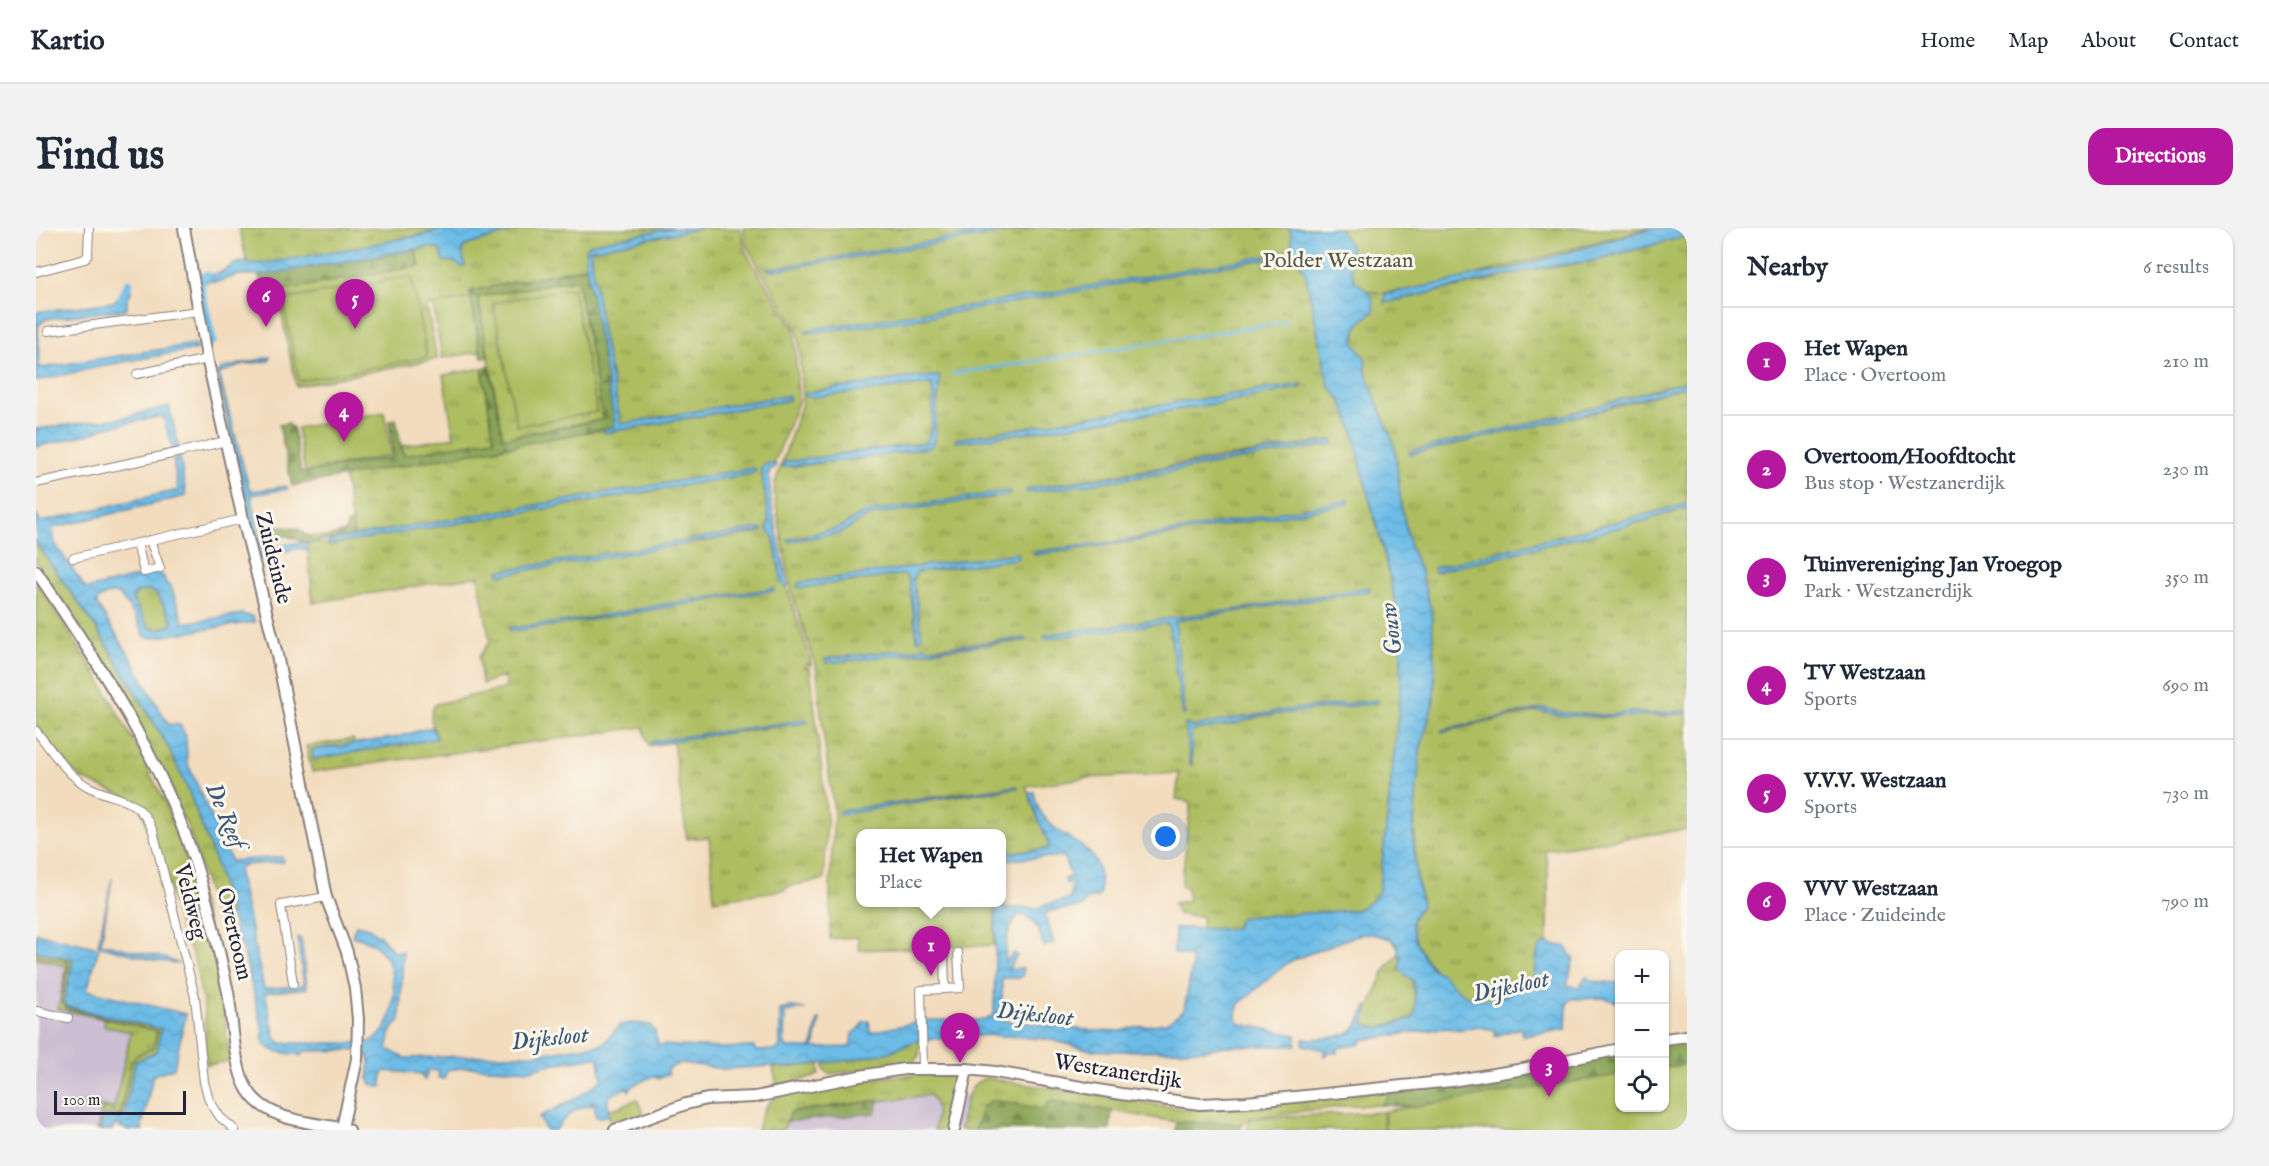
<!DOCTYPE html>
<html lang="en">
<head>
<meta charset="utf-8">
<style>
  :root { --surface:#fff; --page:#f2f2f3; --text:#1f2937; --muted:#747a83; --line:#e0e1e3; --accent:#b5179e }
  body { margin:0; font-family:"IM FELL English",serif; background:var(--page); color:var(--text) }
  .controls { position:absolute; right:18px; bottom:18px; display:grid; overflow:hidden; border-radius:12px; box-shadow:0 2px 4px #0004 }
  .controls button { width:54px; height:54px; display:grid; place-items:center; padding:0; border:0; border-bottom:2px solid var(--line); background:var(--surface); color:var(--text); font:30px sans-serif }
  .scale { position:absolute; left:18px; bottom:15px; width:132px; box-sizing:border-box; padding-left:6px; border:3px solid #22223b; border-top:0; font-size:16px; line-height:21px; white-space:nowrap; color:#22223b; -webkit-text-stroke:4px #fbf7ec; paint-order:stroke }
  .you { position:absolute; left:1130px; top:609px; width:21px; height:21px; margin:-15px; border:4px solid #fff; border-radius:50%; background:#1a73e8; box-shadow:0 0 0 9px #1a73e833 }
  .badge { display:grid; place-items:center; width:39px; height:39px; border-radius:50%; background:var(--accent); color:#fff; font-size:20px; font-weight:700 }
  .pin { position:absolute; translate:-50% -50px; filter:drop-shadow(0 2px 3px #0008) }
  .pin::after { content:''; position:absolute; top:32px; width:21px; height:18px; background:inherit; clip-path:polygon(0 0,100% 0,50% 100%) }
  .popup { position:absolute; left:820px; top:601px; width:150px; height:78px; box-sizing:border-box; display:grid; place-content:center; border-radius:12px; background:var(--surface); filter:drop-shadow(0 2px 4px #0005); font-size:20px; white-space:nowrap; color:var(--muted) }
  .popup b { font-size:22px; color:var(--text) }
  .popup::after { content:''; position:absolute; left:50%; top:100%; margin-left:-12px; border:12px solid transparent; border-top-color:var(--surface) }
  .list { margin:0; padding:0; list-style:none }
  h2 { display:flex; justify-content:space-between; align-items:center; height:78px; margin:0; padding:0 24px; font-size:26px }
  h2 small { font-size:20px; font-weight:400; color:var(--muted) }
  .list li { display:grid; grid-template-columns:39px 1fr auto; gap:18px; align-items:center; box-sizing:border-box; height:108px; padding:0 24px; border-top:2px solid var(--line) }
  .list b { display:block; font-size:22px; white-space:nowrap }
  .list p { margin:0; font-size:20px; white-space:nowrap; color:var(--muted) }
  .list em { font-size:20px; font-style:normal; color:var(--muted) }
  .icon { flex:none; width:33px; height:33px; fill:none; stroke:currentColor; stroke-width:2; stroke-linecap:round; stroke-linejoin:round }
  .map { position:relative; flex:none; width:1651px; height:902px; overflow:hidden; border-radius:18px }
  header { display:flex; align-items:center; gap:36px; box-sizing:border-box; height:84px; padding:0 30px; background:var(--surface); border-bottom:2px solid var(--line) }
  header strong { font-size:28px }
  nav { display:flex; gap:33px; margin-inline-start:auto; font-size:21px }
  .intro { display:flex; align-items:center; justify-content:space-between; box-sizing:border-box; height:144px; padding:0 36px }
  h1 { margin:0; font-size:42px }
  .button { padding:15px 27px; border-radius:18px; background:var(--accent); color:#fff; font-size:21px; font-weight:700 }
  main { display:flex; gap:36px; padding:0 36px }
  aside { flex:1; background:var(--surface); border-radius:18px; box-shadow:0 2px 4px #0004 }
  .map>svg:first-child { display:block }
  .industrial { fill:#ccbed3 }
  .grass { fill:url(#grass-tufts); stroke:#68704e; stroke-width:1.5; fill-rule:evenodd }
  .forest { fill:url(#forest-firs); stroke:#566348; stroke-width:1.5 }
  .wetland { fill:url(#wetland-marsh); stroke:#68704e; stroke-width:1.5 }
  .green { fill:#adbd60; stroke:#68704e; stroke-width:1.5 }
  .water { fill:url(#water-waves); stroke:#476f91; stroke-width:1.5; fill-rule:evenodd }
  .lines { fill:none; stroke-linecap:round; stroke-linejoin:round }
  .stream { stroke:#6cbce7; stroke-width:3 }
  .canal { stroke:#6cbce7; stroke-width:9 }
  .street-casing { stroke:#8a7f7c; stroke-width:10 }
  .secondary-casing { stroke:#8a7f7c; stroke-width:14 }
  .street { stroke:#fff; stroke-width:8 }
  .secondary { stroke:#fff; stroke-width:10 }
  .labels { text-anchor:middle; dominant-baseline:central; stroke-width:6; stroke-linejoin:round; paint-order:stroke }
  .park-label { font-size:22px; fill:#535848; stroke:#fbf7ec }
  .street-label { font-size:22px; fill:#22223b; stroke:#fbf7ec }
  .water-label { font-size:24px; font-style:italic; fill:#3c5877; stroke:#fbf7ec }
</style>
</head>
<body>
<header>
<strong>Kartio</strong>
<nav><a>Home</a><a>Map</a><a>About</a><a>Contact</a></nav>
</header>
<div class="intro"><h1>Find us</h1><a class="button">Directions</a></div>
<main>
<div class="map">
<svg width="1651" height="902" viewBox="0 0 1651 902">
  <defs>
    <pattern id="grass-tufts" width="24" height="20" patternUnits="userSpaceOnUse" patternTransform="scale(1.5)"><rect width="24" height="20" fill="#adbd60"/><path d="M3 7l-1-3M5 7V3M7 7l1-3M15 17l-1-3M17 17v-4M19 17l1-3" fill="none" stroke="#8c9950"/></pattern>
    <pattern id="forest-firs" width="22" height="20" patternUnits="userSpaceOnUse" patternTransform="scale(1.5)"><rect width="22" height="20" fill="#8aa456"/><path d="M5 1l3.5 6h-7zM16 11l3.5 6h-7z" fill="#708548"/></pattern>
    <pattern id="wetland-marsh" width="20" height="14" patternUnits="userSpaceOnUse" patternTransform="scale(1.5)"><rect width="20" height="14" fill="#adbd60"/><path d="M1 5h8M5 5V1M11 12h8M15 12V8" fill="none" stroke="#8c9950"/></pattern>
    <pattern id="water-waves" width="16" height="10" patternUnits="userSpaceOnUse" patternTransform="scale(1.5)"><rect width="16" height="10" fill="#6cbce7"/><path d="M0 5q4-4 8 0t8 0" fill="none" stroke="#5da1c7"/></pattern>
  </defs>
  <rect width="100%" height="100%" fill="#fbf7ec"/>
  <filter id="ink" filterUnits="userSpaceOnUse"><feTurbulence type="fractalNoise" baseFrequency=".0167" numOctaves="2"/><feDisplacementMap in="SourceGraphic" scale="12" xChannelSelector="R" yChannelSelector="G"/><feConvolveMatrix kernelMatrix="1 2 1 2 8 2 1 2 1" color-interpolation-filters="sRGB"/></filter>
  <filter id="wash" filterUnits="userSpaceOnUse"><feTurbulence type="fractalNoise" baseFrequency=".008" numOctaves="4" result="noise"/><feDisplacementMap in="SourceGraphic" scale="24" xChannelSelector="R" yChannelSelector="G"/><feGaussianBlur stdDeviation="1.35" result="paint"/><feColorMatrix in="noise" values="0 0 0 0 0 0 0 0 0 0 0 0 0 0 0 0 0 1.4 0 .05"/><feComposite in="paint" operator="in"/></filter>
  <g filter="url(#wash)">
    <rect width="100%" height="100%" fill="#f2dcbd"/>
    <!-- industrial -->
    <path class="industrial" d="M0 723 36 731 28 773 123 799 89 883 66 891 64 902H0Z
      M734 867H940L932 902H724Z"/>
    <!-- grass -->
    <path class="grass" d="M203 0H410C370 11 329 18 288 26 266 30 232 40 211 34Z
      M489 0H636L551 18 549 22 551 39 435 63V70L391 78 401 131 260 158 241 63 383 38 379 22C385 21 394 17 400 19 407 21 416 35 428 38L426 22 429 18Z
      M666 0H705L708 19 712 28 758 101 759 108 762 174 738 236 727 237 725 241 733 294 731 301 736 306 738 312 746 356 751 361 774 430 775 437 771 436 768 439 774 440 791 591 788 652 753 658 748 662 678 672 673 609 651 611 637 514 613 518 607 499 276 544 270 518 317 511 318 516 276 522 277 531 401 510C397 500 391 485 400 476L470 460 468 448 446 456 443 429 454 413 442 348 277 375 271 315 264 314 292 316 619 263 718 240 318 308 308 248 569 201V205L753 172 741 169 585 196 567 109 554 22ZM720 301 726 303 721 305 552 331 465 347 463 343ZM766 492 772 493 771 495 615 515Z
      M708 0H1254L1257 21 1269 44 1293 158C1317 181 1320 219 1328 250 1340 297 1355 344 1362 391 1369 436 1363 482 1358 527 1353 572 1348 618 1343 663L1335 674 1320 682 1207 689 1202 692 1200 701 1166 702V688L1143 687 1137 675 1152 673 1151 660 1145 658 1155 574 1140 571 1143 545 1051 550 990 558 1013 616 1012 621H1009L966 625V606H824V674L960 675 958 717 823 722 822 709 794 711V660L798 584 786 495 781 442 756 366 738 266 739 255 766 175 763 110 760 100 710 17ZM904 148 897 216 869 224 755 239 802 226 889 215C897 207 899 166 895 156L804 165 778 169 769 165 871 150ZM1265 156 1266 159 1185 175 933 213 920 212V211L1098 181ZM1297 212V216L1109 248 991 264V261ZM972 264 973 267 835 287 804 305 752 311 803 300 837 283ZM1313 273 1312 276 1095 314 998 327V324L1090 312ZM981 325 983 329 978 331 881 344 877 351 886 409 881 412 873 353 869 346 764 360 761 358 763 355 776 353ZM1333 359 1334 363 1138 393 1149 486 1147 487 1133 399 1130 395 1009 410V407L1211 380ZM988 410 990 413 790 435 789 431ZM1342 472V475L1224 488 1202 495 1160 502 1155 504 1156 537 1154 536 1150 496 1156 499 1242 483ZM981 558V560L925 567 803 586V583L914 566Z
      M1303 0H1617L1477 41C1531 44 1598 21 1651 8V153L1529 187 1374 223 1375 226 1560 184 1651 158V276L1398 340 1400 344 1585 299 1651 280V482L1614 486 1595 484 1574 487 1528 485 1507 480 1406 502 1407 504 1503 483 1565 490 1593 487 1623 488 1651 485V601L1509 622 1512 643V714C1497 721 1503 733 1498 746 1495 756 1479 764 1469 767 1458 771 1443 773 1432 769 1411 761 1372 717 1376 693 1377 687 1382 682 1386 677L1379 636 1378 583 1384 522 1398 472 1399 441 1385 345 1374 318 1365 277 1358 219 1330 145 1329 130 1318 116 1321 100 1328 89 1332 63ZM1464 44 1462 51 1349 74V66Z
      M541 51 567 191 467 210 442 69Z
      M446 140 458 211 368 227 365 218 418 209 407 147Z
      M0 315 63 404 130 515 151 559 178 630 195 687 180 691 153 602 133 560 62 427 0 335Z
      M0 354 61 447 104 525 130 577 166 675 188 783 194 833 170 837 169 784 157 726 146 709 128 640 103 577 95 571 46 551 35 541 0 497Z
      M113 362 121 366 138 396 121 402 113 399 96 371 101 364Z
      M0 727 33 734 25 774 54 787 121 803 118 820 101 827 95 834 84 887 77 885V883L48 876V874L78 880 95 804 68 798 69 791 22 781 31 738 0 731Z
      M1362 727H1365C1375 746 1386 768 1377 790L1344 799 1329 798 1328 792 1350 740Z
      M883 812C885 824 884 832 872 836L793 846 788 841V835L834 826Z
      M783 835V846L778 849 741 858 737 839Z
      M909 844 917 850 920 857 911 902H898C900 889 904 877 893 867L755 884 747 902H721C725 887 728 877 741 868L827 851Z
      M950 850 1155 882 1211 880 1359 861 1346 877H1321L1227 888 1215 890 1206 896 1140 894 1017 873 1013 874 1008 882 961 873 947 879 939 902H924C928 884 929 855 950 850Z
      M601 871 608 886 574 898 573 881 586 878Z"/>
    <!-- forest -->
    <path class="forest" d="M379 22 384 38 241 63 243 81 230 83 223 47Z
      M551 39 579 196 577 199 256 258 243 197 253 195 254 199H257L265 245 358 229 353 193 360 191 366 224 368 227 458 211 446 140 453 138 467 210 564 192 567 191 541 51 442 69 452 129 446 130 435 70 434 63Z
      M316 295 318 308 271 315 252 308H236L226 296 262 301 270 307 292 309 309 304 311 296Z
      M1651 814V836L1629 839V817Z
      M1583 826V847L1386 879 1346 877 1359 861 1424 858Z
      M843 872 839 885 751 894 755 884Z
      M955 873 972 874 1008 882 1013 874 1017 873 1076 883 1074 902H939L947 878Z
      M1140 894 1206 896 1205 902H1139Z"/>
    <!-- wetland -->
    <path class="wetland" d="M0 723 36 731 37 733 30 778 125 801 121 823 99 834 88 888 83 891 74 887 67 889 64 902H61L65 883C73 878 76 884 82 888L85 886 95 834 101 827 118 820 121 803 30 780 25 774 33 734 0 727Z"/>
    <!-- green -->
    <path class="green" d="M1254 0H1613L1413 54 1377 61 1345 65 1332 63 1269 44Z
      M375 48 391 129 263 153 247 72Z
      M537 60 561 184 481 198 457 75Z
      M435 70 444 124 406 130 397 77Z
      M348 184 356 227 269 244 261 200Z
      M1651 836V902H1349V883L1583 847 1584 880H1628L1629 840Z
      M1347 884V902H1211L1215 890Z"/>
    <!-- water -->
    <path class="water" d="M410 0H489L429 18 426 22 429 38 426 39 418 34 408 33 403 21 393 19 227 47H202L181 54 174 53 158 58 160 48 182 46 200 35 211 34 219 36 262 30 386 7Z
      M636 0H666L554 22 567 109 585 196 741 169 753 168 754 172 568 205 569 201 577 199 579 196 549 32 551 18 558 15Z
      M973 0H998L734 43 731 41Z
      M1254 0H1303L1306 7 1314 17 1315 39 1318 52 1336 67 1338 84C1325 91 1318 100 1318 115L1329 130 1330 145 1359 219 1365 277 1374 318 1385 345 1395 381 1399 441 1398 472 1384 522 1377 608 1380 647 1386 678C1382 682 1377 687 1376 693 1374 706 1388 733 1398 742 1400 744 1404 744 1406 746 1416 754 1421 765 1434 769 1445 772 1460 771 1470 767 1479 763 1492 757 1497 749 1505 735 1493 723 1512 714L1517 717 1529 718 1535 728 1538 729 1531 757 1545 760V755L1552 748 1554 753 1583 755V775L1569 770 1535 771 1531 776 1530 801 1487 808 1484 800 1459 808V802L1438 798 1427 802 1409 800 1325 812V816L1301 820 1302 825 1291 824V827L1288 828V822L1267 817V811C1281 810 1310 812 1320 799 1324 793 1328 785 1331 778L1333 779 1328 795C1339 805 1363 794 1377 790L1380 782 1377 753 1363 742 1365 728 1362 727V719L1355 711 1333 705 1322 707 1257 732 1250 736 1202 777 1200 788 1204 796 1260 807V818H1190L1168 822 1072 823 1055 822 1011 811 956 807 883 812 850 825 807 833 748 840 736 838 688 841 645 835 631 841 633 846 622 851 620 847 599 856 593 863 591 859 572 869 573 888 560 889 558 873H556V877C538 879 530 889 519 902H510L503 889 542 869 566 852 563 832 561 829 511 837 495 842 433 839 411 842 408 851 402 850 403 843 392 842 389 852 387 851 386 846 349 843 346 847V859L335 856 332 851 334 833 328 822 269 823 264 828 262 826C247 825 222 825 227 803L206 717 202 713 178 630 151 559 130 515 63 404 0 315V287L5 294 142 262 137 232 144 229 150 268 16 300 19 316 50 361 122 344 128 349 130 356H134L148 395 206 386 217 389 219 394 113 410 108 407 101 391 83 366C74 365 65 367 60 375L95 430 132 496 144 497 150 509 151 534 195 633 246 629 247 634 208 637 202 642 228 761 268 757 261 709 264 710 266 715 271 760 229 765 239 809 245 815H329C359 808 362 763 354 739 352 731 343 721 337 716 332 712 322 710 316 708L320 697 333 700 341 707 343 706 358 724H367L364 792 355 803 351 821 368 830 501 826 567 816 584 797 598 795 614 797 619 804 622 817 684 820 718 819 720 823 741 822 744 818V782L756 779 769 781 749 784 748 815 751 820H776L782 791H784L778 820 814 819 817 806 825 799 827 794 833 793 834 803 836 804 890 792H949L958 786 960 675 966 674V642L968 680H1005L1008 677 1034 671 1036 655H1030L1029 650 1035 649 1027 628 966 632V625L1012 621 1013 616 1001 589 993 566 995 564H998C999 570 1001 578 1004 583 1026 620 1069 609 1064 666L1062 669 1053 670 1045 679 1013 683 1009 688 1018 715 1008 718C1002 702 1001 690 983 686 970 700 970 716 969 734L978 725 981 727 972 741 987 740V746L984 750H966V792L1059 803H1087L1094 800 1130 795 1148 782 1156 739 1155 730 1138 725 1139 700 1200 701 1202 691 1207 689 1320 682 1335 674 1343 663C1348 617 1353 572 1358 527 1363 482 1369 436 1362 391 1355 344 1340 297 1328 250 1320 219 1317 181 1293 158L1269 44 1257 21ZM113 362 121 366 137 393V397L121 402 113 399 96 371 102 364Z
      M1617 0H1651V8L1552 34 1507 39 1349 75V66L1413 54 1439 47 1467 43Z
      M1229 28 1231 31C1077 55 925 88 770 105V102L927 79Z
      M95 53V65L91 69V81L10 91 2 98 3 140 159 116 161 121 71 137 0 153V84L77 74 90 63Z
      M234 129 233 133 209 136 183 146 213 260 218 263 250 258 252 261 215 267 227 321 257 315H271L272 322 262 320 223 331 181 146 187 140Z
      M904 148 899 197V214L895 219 835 229 746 239 748 234 889 215C897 207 899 165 895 156L778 169 768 168V165L871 150Z
      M1651 153V158L1533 190 1374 226V223L1529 187Z
      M1266 156V159L1185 175 933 213 920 214V211L1098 181Z
      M133 178 143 220 137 222 127 188 67 200 57 205 0 219V201L86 190Z
      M1297 212V216L1109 248 991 265V261L1179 233Z
      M736 235 740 237 739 240 733 242 735 275 752 357 751 361 746 356 738 312 736 306 731 302 733 294 725 240 727 237Z
      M718 240 720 243 715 246 292 317V313L318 308Z
      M973 263 974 267 835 287 804 305 753 314 752 312 803 300 828 285 837 283Z
      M1313 272 1312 276C1207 294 1103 314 998 327V324L1090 312Z
      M1651 276V280L1585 299 1399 344 1398 340Z
      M720 301H726V303L464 347 463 343Z
      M981 325 983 330 979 331 881 344 877 351 886 409 882 412 873 353 869 346 764 360 761 358 763 355 776 353Z
      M1333 359 1334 363 1139 393 1149 487H1147L1133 399 1130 395 1009 411V407L1211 380Z
      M738 360V363C649 374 563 393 474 403L473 400 548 391 630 376Z
      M989 410 991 412 790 435 789 431 863 422H882L887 418 891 420H904Z
      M1342 472V475L1224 488 1202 495 1160 502 1155 504 1156 537H1155L1149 496 1156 499 1242 483Z
      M1507 480 1528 485 1573 487 1595 484 1614 486 1651 482V485C1611 489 1572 489 1532 488 1521 488 1511 482 1500 483 1469 487 1437 497 1406 504V502Z
      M766 492 772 493V495L738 498 615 516 616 513Z
      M396 499 401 511 277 531 276 522 361 509Z
      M981 558 982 560 925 567 802 587 803 583Z
      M76 650 65 715 132 731 143 736 117 732 62 717Z
      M0 705 63 720 51 762 150 786 138 840 117 847 106 897 105 901 108 902H91L79 896 76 902H64L66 891 70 887 83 891 88 888 99 834 121 823 125 801 30 778 28 773 37 733 36 731 0 723Z"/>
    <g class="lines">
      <!-- stream -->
      <path class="stream" d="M916 146 1250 94"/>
      <!-- canal -->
      <path class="canal" d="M171 48 166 49 164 59 176 113 174 114
        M85 72 93 55"/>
    </g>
  </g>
  <g filter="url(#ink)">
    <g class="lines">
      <!-- street casing -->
      <g class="street-casing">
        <path id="street" d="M0 44 49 31 52 27 53 0
          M12 103 163 83
          M101 146 172 131
          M0 255 145 224 190 213
          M101 315 108 344 124 340 114 312
          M37 330 207 291
          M0 503C15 521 30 546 51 558 81 574 101 566 117 603L159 769 168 854 173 872 184 889 199 902
          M257 755 245 677 290 669
          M909 761 924 760 922 725
          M0 783 32 790
          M887 840 885 762 909 761 908 726"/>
      </g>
      <!-- secondary casing -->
      <g class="secondary-casing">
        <path id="secondary" d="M148 0 172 134 207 291 241 427 290 669 311 724 319 760 322 791 321 831 306 900
          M0 343C65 438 133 542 165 654 176 690 184 727 192 764 197 793 197 836 211 861 231 895 279 894 313 902
          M1628 811 1651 808
          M579 902 650 876 671 871 719 869 824 848 868 841H931L959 844 1085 866 1164 876 1210 874 1415 853 1482 842 1584 821
          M918 902 931 841"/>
      </g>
      <!-- street -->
      <use href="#street" class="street"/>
      <!-- secondary -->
      <use href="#secondary" class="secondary"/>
    </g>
  </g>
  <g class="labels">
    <!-- park labels -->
    <g class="park-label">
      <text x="1302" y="33">Polder Westzaan</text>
    </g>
    <!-- street labels -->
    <g class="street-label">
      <text transform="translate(237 330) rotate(76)">Zuideinde</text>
      <text transform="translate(154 674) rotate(76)">Veldweg</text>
      <text transform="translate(198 706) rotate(77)">Overtoom</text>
      <text transform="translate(1082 844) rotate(9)">Westzanerdijk</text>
    </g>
    <!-- water labels -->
    <g class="water-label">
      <text transform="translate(1356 401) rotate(-97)">Gouw</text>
      <text transform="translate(189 588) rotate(67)">De Reef</text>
      <text transform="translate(1475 759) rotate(-12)">Dijksloot</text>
      <text transform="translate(999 787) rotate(6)">Dijksloot</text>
      <text transform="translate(514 811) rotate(-6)">Dijksloot</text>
    </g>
  </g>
</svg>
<div class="controls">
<button>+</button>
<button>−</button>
<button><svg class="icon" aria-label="locate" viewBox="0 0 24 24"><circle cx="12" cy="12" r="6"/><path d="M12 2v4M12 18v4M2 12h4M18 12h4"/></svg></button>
</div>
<div class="scale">100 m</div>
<div class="you"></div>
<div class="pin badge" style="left:895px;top:748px">1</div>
<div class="popup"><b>Het Wapen</b>Place</div>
<div class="pin badge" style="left:924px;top:835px">2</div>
<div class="pin badge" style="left:1513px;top:869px">3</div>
<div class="pin badge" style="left:308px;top:214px">4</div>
<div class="pin badge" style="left:319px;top:101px">5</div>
<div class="pin badge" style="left:230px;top:99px">6</div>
</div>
<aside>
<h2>Nearby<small>6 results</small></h2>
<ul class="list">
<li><span class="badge">1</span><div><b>Het Wapen</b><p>Place · Overtoom</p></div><em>210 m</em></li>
<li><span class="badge">2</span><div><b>Overtoom/Hoofdtocht</b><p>Bus stop · Westzanerdijk</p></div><em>230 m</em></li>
<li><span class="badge">3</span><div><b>Tuinvereniging Jan Vroegop</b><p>Park · Westzanerdijk</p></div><em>350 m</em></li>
<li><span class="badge">4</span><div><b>TV Westzaan</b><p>Sports</p></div><em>690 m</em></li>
<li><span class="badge">5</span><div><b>V.V.V. Westzaan</b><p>Sports</p></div><em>730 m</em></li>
<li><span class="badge">6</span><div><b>VVV Westzaan</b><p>Place · Zuideinde</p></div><em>790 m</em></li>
</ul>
</aside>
</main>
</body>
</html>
